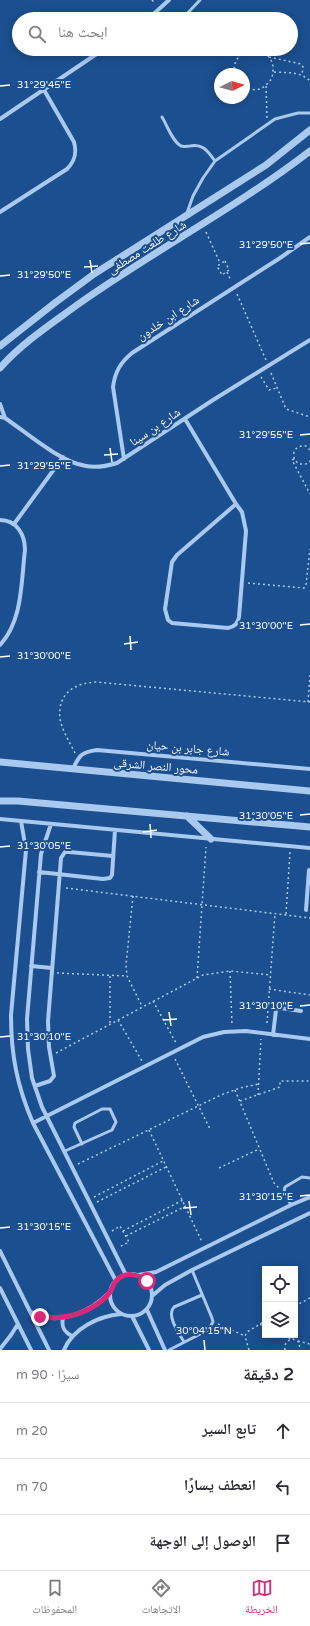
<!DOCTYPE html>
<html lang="ar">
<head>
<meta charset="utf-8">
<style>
  :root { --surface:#fff; --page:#f7f7f7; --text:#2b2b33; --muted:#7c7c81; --line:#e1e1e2; --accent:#db2777 }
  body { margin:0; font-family:"Varela Round","Noto Naskh Arabic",sans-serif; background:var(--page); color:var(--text); direction:rtl }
  .controls { position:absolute; right:12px; bottom:12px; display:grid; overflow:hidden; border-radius:0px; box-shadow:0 2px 10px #0003 }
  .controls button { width:36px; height:36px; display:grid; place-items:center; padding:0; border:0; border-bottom:1px solid var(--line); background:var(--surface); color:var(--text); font:20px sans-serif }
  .compass { position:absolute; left:214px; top:68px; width:36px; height:36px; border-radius:50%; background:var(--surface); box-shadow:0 2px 10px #0003; rotate:84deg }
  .stop { position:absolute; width:12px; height:12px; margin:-9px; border:3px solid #db2777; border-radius:50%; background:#fff }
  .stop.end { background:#db2777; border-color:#fff; box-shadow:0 1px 4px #0008 }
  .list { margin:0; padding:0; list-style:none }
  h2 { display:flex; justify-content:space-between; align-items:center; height:52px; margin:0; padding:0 16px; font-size:17px }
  h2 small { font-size:13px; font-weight:400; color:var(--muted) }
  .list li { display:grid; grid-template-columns:26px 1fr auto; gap:12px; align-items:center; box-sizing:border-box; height:56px; padding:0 16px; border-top:1px solid var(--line) }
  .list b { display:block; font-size:15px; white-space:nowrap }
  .list em { font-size:13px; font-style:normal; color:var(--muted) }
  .icon { flex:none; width:22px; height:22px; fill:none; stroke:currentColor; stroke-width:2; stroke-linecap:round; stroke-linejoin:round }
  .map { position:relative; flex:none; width:310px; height:1350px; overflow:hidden; direction:ltr }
  .search { position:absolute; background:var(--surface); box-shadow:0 2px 10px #0003; left:12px; right:12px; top:12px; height:44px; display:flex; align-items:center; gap:10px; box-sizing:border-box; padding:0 14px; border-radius:22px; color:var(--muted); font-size:15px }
  .sheet { height:220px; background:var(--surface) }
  nav { display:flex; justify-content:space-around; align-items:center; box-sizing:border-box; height:56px; border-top:1px solid var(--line); background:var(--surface); font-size:11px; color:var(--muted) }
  nav a { display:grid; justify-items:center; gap:2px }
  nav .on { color:var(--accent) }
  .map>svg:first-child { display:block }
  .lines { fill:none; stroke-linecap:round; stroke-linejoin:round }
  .path { stroke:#a9c9ee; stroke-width:1.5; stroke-dasharray:2 3; stroke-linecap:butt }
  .service { stroke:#a9c9ee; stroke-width:3 }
  .minor { stroke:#a9c9ee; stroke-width:4 }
  .tertiary { stroke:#a9c9ee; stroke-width:7 }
  .route { stroke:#db2777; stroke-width:5 }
  .ticks { fill:none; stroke:#fff; stroke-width:1.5 }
  .labels { text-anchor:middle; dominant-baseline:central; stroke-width:4; stroke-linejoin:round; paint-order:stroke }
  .street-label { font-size:12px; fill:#fff; stroke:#1b4f8f }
  .ticks-label { font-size:10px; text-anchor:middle; fill:#fff; stroke:#1b4f8f; stroke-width:4; stroke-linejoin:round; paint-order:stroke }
</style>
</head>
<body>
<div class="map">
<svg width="310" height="1350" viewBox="0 0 310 1350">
  <rect width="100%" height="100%" fill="#1b4f8f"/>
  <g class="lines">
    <!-- path -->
    <path class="path" d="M152 0 155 3
      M231 49 239 56
      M265 54 267 49
      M269 57 301 64 303 67 302 75
      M274 72C287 73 300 71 310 81
      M234 74C231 44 274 43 273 70 273 76 271 81 267 84 261 91 252 91 244 87
      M266 86 267 118
      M225 99 226 98
      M206 232 220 263
      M225 261 229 270 222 275 217 266Z
      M227 272 231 281
      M237 294 266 360
      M271 373 286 409 310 417
      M261 377 269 390 277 388
      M310 450 306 446C294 444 289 457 299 464H306L310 461
      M294 459 292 460 310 494
      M248 583 304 588 306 585 310 549
      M308 702 310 675
      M75 753C70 743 62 730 60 719 57 694 74 683 96 682L310 702
      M66 888 310 918
      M133 896 126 965 127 976 142 1006
      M286 914 290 852
      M230 971 232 1025
      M57 973 127 976
      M197 978 206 847
      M269 989 310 995
      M153 1001 176 1043
      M118 1020 142 1061
      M110 1023V975
      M267 1023 275 913
      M56 1053 203 975 230 971 270 975
      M175 1059 210 1129
      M235 1090 274 1183 279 1188
      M258 1095 261 1039
      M240 1101 280 1087V1081H310
      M149 1130 202 1242
      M78 1164 221 1095 240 1088 259 1084
      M219 1168 259 1149
      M94 1197 163 1161
      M97 1202 166 1167
      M112 1231 120 1226 129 1242 119 1247
      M123 1231 183 1200
      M126 1236 186 1206
      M295 1306 310 1298
      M218 1324 245 1336
      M260 1324 265 1327
      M279 1335 291 1339
      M298 1341 310 1344
      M249 1350 245 1336 247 1332 265 1321
      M285 1350C284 1344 287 1340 293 1339L299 1342 300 1350"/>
    <!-- service -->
    <path class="service" d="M182 19 200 0
      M162 117C167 125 172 141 181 146 184 147 187 146 190 146 203 143 208 152 215 161
      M187 213 193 196 203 178 215 161 275 119 298 113H310
      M65 1151 112 1130 116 1122 110 1109H102L75 1123 74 1127 82 1144
      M291 1205 284 1192 285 1187 302 1177 310 1178
      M184 1342C179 1333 166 1316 174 1307L202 1295
      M169 1350 208 1330 213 1322 212 1318 192 1270"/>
    <!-- minor -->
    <path class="minor" d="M148 19 169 0
      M0 119 104 49
      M0 212 67 169C75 161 77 153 74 142L44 90
      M0 404 5 418
      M0 417 5 418C27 433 60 462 86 466 96 468 107 466 117 463L213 400 310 340
      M185 419 236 504 177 555 172 562 165 609 168 620 172 623 228 628C234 627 238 624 239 617L246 531 242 512 236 504
      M124 459 113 387C115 372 120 363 132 353L280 258 310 237
      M0 520C17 520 25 535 25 550 21 582 23 620 0 645
      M14 524 63 457
      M73 769C79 755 82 752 97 750L310 769
      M0 819 310 848
      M21 821 26 850 11 1015C11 1055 17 1086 33 1123L116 1281
      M51 824 41 854 27 1019 28 1049 32 1078 42 1107 126 1275
      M39 872 103 879 110 878 112 875 115 830
      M306 910 309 870
      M31 966 52 968
      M273 1035 276 1010 281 1008 301 1011
      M35 1086 50 1081 54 1076 49 1047 48 1021 61 858 65 852H69L113 856
      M33 1123 203 1037 224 1032 246 1031 310 1039
      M0 1251 49 1350
      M110 1295a21 21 0 1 1 42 0a21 21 0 1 1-42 0Z
      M138 1275 156 1272 291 1205 310 1197
      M0 1288 31 1350
      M152 1296 165 1285 192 1270 310 1213
      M147 1310 165 1350
      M31 1312C59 1327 91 1312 111 1291
      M132 1316 149 1350
      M63 1318C61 1327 64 1332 72 1336
      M0 1349 11 1335 18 1324
      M64 1350C73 1328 99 1316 121 1314"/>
    <!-- tertiary -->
    <path class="tertiary" d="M0 346 56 302 94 274 266 165 310 130
      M0 368C22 343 51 324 77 305 153 251 236 208 310 151
      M0 762 310 791
      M0 801H18L310 827
      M187 816 211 839"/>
  </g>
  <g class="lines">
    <!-- route -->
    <path class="route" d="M40 1317C58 1319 75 1317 91 1308 98 1304 106 1298 110 1292 113 1288 113 1284 116 1281 125 1271 138 1274 147 1281"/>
  </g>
  <!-- ticks -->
  <path class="ticks" d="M0 86 10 85M300 244 310 243M90 260 92 273M84 267 98 266M0 276 10 275M300 435 310 434M110 448 112 462M104 455 118 454M0 466 10 465M300 625 310 624M130 636 131 650M124 644 138 642M0 657 10 656M300 815 310 814M150 824 151 838M143 832 157 830M0 847 10 846M300 1006 310 1005M169 1012 171 1026M163 1020 177 1019M0 1037 10 1036M300 1196 310 1195M189 1201 191 1215M183 1208 197 1207M0 1228 10 1227M204 1340 205 1350"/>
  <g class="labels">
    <!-- street labels -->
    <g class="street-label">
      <text transform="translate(147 247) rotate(-32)">شارع طلعت مصطفى</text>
      <text transform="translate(168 318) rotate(-33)">شارع ابن خلدون</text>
      <text transform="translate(155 427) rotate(-34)">شارع بن سينا</text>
      <text transform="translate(188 748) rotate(5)">شارع جابر بن حيان</text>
      <text transform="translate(156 766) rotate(5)">محور النصر الشرقى</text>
    </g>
  </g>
  <g class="ticks-label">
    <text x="44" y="88">31°29'45"E</text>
    <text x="266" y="248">31°29'50"E</text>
    <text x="44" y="278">31°29'50"E</text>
    <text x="266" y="438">31°29'55"E</text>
    <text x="44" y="469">31°29'55"E</text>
    <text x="266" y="629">31°30'00"E</text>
    <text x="44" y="659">31°30'00"E</text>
    <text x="266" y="819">31°30'05"E</text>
    <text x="44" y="849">31°30'05"E</text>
    <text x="266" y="1009">31°30'10"E</text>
    <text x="44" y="1040">31°30'10"E</text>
    <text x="266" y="1200">31°30'15"E</text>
    <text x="44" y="1230">31°30'15"E</text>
    <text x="204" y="1334">30°04'15"N</text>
  </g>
</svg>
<div class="controls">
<button><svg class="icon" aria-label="locate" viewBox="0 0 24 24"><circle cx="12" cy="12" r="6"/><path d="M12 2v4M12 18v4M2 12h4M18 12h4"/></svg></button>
<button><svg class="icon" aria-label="layers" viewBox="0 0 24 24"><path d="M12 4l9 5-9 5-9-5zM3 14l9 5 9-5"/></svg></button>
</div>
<svg class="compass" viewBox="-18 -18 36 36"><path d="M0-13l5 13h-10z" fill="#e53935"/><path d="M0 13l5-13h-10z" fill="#7c7c81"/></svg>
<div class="stop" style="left:147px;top:1281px"></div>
<div class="stop end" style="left:40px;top:1317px"></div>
<div class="search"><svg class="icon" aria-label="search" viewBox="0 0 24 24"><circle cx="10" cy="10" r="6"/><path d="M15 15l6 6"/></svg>ابحث هنا</div>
</div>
<section class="sheet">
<h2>2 دقيقة<small>سيرًا · 90 m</small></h2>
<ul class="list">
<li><svg class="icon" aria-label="ahead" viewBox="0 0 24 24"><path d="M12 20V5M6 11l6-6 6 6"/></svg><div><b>تابع السير</b></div><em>20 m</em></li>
<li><svg class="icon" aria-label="left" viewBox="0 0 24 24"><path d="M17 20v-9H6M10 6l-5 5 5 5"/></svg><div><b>انعطف يسارًا</b></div><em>70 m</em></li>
<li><svg class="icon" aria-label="arrive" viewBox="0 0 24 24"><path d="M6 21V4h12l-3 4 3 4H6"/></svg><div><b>الوصول إلى الوجهة</b></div></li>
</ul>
</section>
<nav>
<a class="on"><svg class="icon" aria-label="map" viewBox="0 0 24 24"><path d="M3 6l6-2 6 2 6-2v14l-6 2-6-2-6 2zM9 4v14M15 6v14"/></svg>الخريطة</a>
<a><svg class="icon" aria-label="directions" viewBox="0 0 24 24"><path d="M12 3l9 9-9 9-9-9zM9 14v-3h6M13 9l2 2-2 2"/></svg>الاتجاهات</a>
<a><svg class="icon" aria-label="saved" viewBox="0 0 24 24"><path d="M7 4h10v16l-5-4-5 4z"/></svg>المحفوظات</a>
</nav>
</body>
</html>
